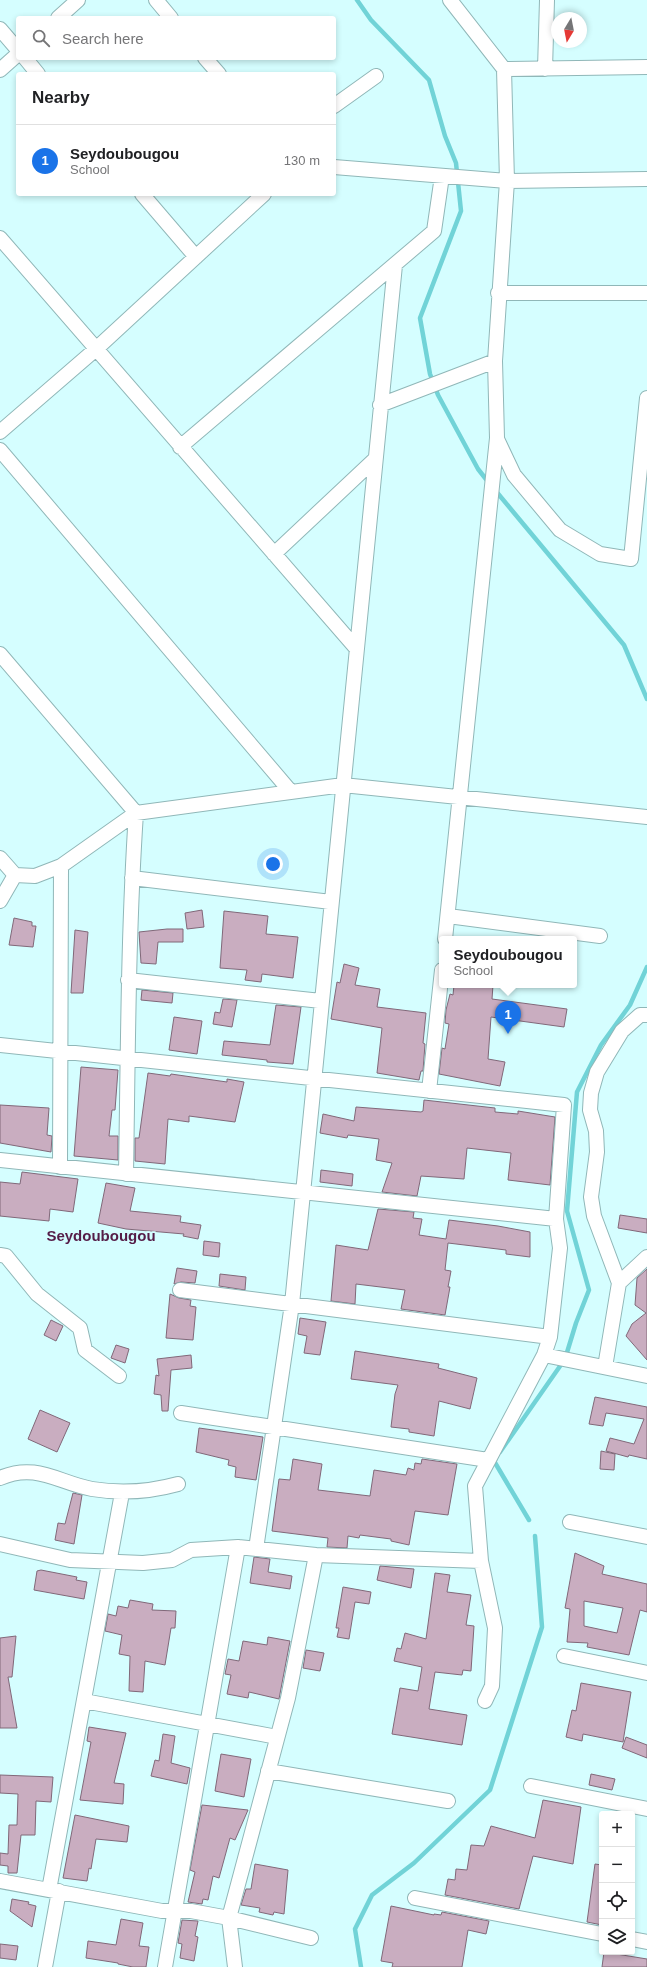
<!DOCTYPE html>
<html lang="en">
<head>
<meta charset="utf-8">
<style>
  :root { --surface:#fff; --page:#f2f2f2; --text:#202124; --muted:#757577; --line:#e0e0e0; --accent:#1a73e8 }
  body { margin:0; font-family:Helvetica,sans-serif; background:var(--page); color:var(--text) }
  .controls { position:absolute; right:12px; bottom:12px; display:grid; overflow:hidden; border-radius:4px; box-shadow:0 2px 6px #0003 }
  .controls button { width:36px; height:36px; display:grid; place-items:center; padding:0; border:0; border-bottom:1px solid var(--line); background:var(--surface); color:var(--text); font:20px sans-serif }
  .compass { position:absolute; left:551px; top:12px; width:36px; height:36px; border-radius:50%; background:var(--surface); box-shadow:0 2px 6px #0003; rotate:190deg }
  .you { position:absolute; left:273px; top:864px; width:14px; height:14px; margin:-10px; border:3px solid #fff; border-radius:50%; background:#1a73e8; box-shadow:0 0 0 6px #1a73e833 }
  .badge { display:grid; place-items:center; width:26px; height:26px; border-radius:50%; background:var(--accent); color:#fff; font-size:13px; font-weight:700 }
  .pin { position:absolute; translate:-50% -33px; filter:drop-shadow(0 1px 2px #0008) }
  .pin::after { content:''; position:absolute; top:21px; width:14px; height:12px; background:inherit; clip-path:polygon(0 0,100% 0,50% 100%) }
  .popup { position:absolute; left:439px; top:936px; width:138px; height:52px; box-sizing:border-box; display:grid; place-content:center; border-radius:4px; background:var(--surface); filter:drop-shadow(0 1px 3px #0005); font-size:13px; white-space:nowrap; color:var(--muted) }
  .popup b { font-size:15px; color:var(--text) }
  .popup::after { content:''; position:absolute; left:50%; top:100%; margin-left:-8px; border:8px solid transparent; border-top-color:var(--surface) }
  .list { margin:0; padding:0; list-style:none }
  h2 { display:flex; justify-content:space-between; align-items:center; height:52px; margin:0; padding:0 16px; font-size:17px }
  h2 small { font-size:13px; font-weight:400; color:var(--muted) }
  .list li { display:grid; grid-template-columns:26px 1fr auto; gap:12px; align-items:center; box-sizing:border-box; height:72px; padding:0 16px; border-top:1px solid var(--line) }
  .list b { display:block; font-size:15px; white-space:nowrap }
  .list p { margin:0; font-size:13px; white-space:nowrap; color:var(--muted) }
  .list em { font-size:13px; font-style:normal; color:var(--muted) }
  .icon { flex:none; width:22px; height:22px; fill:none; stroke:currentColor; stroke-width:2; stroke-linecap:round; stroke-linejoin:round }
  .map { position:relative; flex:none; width:647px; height:1967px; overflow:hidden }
  .search { position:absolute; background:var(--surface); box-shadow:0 2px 6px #0003; left:16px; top:16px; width:320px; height:44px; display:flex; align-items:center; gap:10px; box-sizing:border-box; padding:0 14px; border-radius:4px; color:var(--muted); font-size:15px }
  .panel { position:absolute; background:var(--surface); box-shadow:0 2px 6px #0003; left:16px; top:72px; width:320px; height:124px; border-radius:4px }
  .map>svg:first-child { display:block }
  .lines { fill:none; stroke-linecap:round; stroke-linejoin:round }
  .stream { stroke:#71d3d7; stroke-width:4.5 }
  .building { fill:#c9adc0; stroke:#816879; fill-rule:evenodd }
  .street-casing { stroke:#90b7b8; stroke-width:16 }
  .street { stroke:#fff; stroke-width:14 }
  .labels { text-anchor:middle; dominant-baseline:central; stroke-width:3.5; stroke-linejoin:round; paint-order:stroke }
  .district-label { font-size:15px; font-weight:bold; fill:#551d48; stroke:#d5feff }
</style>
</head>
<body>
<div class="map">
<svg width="647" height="1967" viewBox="0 0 647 1967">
  <rect width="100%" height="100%" fill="#d5feff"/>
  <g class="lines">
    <!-- stream -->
    <path class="stream" d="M357 0 371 20 429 80 445 136 456 163 461 211 420 318 430 374 438 395 478 469 489 483
      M495 490 624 645 647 699
      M500 1452 565 1359 576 1323 589 1290 567 1211 577 1092 601 1045 630 1005 647 967
      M495 1460 494 1461 529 1520
      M361 1967 355 1929 372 1895 414 1863 490 1790 542 1627 535 1536"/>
  </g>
  <!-- building -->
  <path class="building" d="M202 910 204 927 187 929 185 913Z
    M224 911 268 916 266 934 298 937 293 978 262 974 261 982 245 980 247 970 220 968Z
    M14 918 32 922V926H36L33 947 9 945Z
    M167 929H183V942H158L156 964 141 963 139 932Z
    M75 930 88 932 83 993H71Z
    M344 964 359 968 355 985 380 989 377 1007 426 1013 423 1043 425 1044 423 1071H421L419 1080 377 1073 382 1028 331 1019 337 982 340 983Z
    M454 985H493L492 999 567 1009 564 1027 491 1017 488 1059 505 1062 500 1086 439 1074 442 1048 445 1049 449 1024 445 1023 446 1010 450 994 453 995Z
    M142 990 173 993 172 1003 141 1000Z
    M223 999 237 1000 232 1027 213 1024 215 1012 220 1013Z
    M276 1005 301 1007 293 1064 267 1062V1060L222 1055 224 1041 270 1045Z
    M174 1017 202 1021 197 1054 169 1050Z
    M81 1067 118 1070 115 1110H112L109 1136H118V1160L74 1156Z
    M148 1073 170 1076 171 1074 227 1082V1079L244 1082 235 1122 189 1116V1122L168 1119 165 1164 135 1161V1138H139Z
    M424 1100 495 1108V1112L518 1114V1111L555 1117 550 1185 508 1180 511 1153 467 1148 464 1179 421 1176 417 1196 382 1192 392 1163 376 1160 379 1139 348 1135 347 1138 320 1133 323 1114 354 1121 356 1107 421 1112 423 1111Z
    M0 1105 49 1108 47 1135 52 1136 51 1152 0 1143Z
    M321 1170 353 1174 352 1186 320 1182Z
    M22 1172 78 1179 73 1212 50 1209 49 1221 0 1216V1182L20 1184Z
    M106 1183 135 1188 130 1211 181 1216 180 1222 201 1225 198 1239 183 1236 184 1234 126 1229 98 1223Z
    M378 1209 414 1212 413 1218 422 1219 419 1235 446 1239 449 1220 498 1226 530 1232V1257L506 1254V1250L448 1243 445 1270 451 1271 448 1287H450L445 1315 401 1309 405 1290 356 1284 355 1304 331 1301 336 1245 368 1250Z
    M620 1215 647 1219V1233L618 1228Z
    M204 1241 220 1243 219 1257 203 1255Z
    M177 1268 197 1271 195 1283 181 1282 174 1284Z
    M647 1269V1360L626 1336 632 1324 646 1313 635 1305 637 1278Z
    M220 1274 246 1277 245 1290 219 1286Z
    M170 1294 179 1298 191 1300 190 1306 196 1307 193 1340 166 1338Z
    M300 1318 326 1322 320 1355 304 1353 307 1336 298 1334Z
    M51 1320 63 1326 56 1341 44 1335Z
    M116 1345 129 1349 125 1363 111 1358Z
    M355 1351 439 1364 438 1368 477 1378 470 1409 439 1401 434 1436 409 1432V1429L391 1427 395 1394 398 1385 351 1379Z
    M191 1355 192 1368 171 1370 168 1411H162L161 1395 154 1394 156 1375 159 1376 157 1359Z
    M595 1397 647 1407V1459L629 1455 628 1457 606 1451 610 1438 634 1444 644 1419 606 1413 603 1426 589 1424Z
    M40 1410 70 1423 57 1452 28 1439Z
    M199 1428 263 1437 256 1480 235 1477 236 1467 228 1465 229 1460 196 1452Z
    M601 1451 615 1454 614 1470 600 1469Z
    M293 1459 322 1464 318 1490 370 1496 374 1470 406 1475 408 1468 414 1470 415 1463 421 1464 422 1459 457 1464 448 1515 415 1511 409 1545 391 1541V1539L360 1535 359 1538 348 1536 347 1548 327 1547 328 1538 272 1531 279 1479 290 1480Z
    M73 1493 82 1495 74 1544 55 1540 58 1523 65 1524Z
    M575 1553 604 1566 602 1574 647 1584V1612L640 1610 629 1655 587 1647 588 1643 567 1642 570 1609 565 1608ZM584 1601 623 1608 617 1633 584 1626Z
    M254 1557 270 1559 268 1572 292 1576 290 1589 250 1583Z
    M380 1566 414 1569 411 1588 377 1580Z
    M41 1570 77 1577 76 1580 87 1582 84 1599 34 1590 37 1571Z
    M435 1573 450 1575 447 1592 471 1595 466 1625 474 1626 471 1671 463 1670 462 1675 435 1672 429 1709 467 1715 462 1745 392 1734 400 1688 418 1691 422 1667 394 1661 397 1648 401 1649 405 1633 426 1639Z
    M343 1587 371 1592 369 1604 355 1602 349 1639 337 1637 339 1628H336Z
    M130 1600 153 1604 152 1610 176 1611 175 1628H171L165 1665 145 1661 143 1692 129 1691 130 1656 119 1654 122 1635 105 1631 108 1614 116 1616 118 1606 128 1608Z
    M16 1636 12 1677H8L17 1728H0V1638Z
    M268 1637 290 1641 279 1699 249 1692 248 1698 227 1694 231 1675 225 1674 228 1659 239 1661 243 1641 267 1645Z
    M306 1650 324 1653 320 1671 303 1668Z
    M581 1683 631 1692 623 1742 583 1734 582 1741 566 1737 572 1710 576 1711Z
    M89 1727 126 1733 114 1783 124 1784 123 1804 80 1800 91 1742 87 1741Z
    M163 1734 175 1736 171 1763 190 1768 187 1784 151 1776 155 1760 159 1761Z
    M626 1737 647 1745V1758L622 1748Z
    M221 1754 251 1759 244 1797 215 1791Z
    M591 1774 615 1779 612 1790 589 1785Z
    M0 1775 53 1777 51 1802 36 1801 35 1835H21L17 1873H8V1866L0 1865V1853L8 1854 9 1825H17L18 1794 0 1793Z
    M543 1800 581 1807 573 1864 533 1856 519 1909 445 1895 448 1879 455 1880 456 1869 467 1870 471 1845 484 1846 491 1826 535 1838Z
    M202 1805 248 1810 235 1840 230 1838 219 1878 213 1876 208 1900 203 1899 202 1904 188 1902 195 1872 190 1870Z
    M75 1815 129 1826 127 1842 96 1839 91 1869 89 1868 87 1881 63 1878Z
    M255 1864 288 1870 284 1914 274 1912 273 1915 259 1912 260 1908 241 1905 246 1889H251Z
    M595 1864 602 1865V1925L587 1922Z
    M12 1899 29 1902 28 1904 36 1906 32 1927 10 1911Z
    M391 1906 434 1915V1914L441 1915 442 1912 489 1921 486 1934 468 1930 462 1967H392L393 1963 381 1961Z
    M121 1919 143 1923 139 1946 149 1947 146 1967H133L118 1964V1963L86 1958 88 1941 116 1945Z
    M182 1920 198 1921 195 1936 198 1937 194 1961 180 1958 182 1944 178 1943Z
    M0 1944 18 1946 16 1960 0 1958Z
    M604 1952 647 1959V1967H602Z"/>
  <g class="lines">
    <!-- street casing -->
    <g class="street-casing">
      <path id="street" d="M156 0 171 18
        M58 18 78 0
        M0 29 18 50
        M25 58 38 74
        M205 58 219 74
        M504 69 647 67
        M545 69 547 0
        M0 70 18 54
        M334 106 376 76
        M334 167 507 181 647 179
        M142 194 196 257
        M0 238 356 648
        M498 293H647
        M380 405 495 361
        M0 432 96 349 264 194
        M497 439 514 475 560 530 600 554 631 559 647 398
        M180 447 434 231 442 176
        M0 450 291 792
        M274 554 374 460
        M0 654 136 813C128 933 128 1053 126 1174
        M0 858 15 875 35 876 61 866 136 813 343 785 647 817
        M132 878 331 902
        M0 901 15 875
        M448 916 600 936
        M445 939 497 438 495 361 507 181 504 69 450 0
        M128 980 321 1001
        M0 1045 564 1105 556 1219 560 1248 550 1337 544 1355 475 1486 481 1561 495 1628 492 1686 485 1701
        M429 1091 442 970
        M0 1160 556 1219
        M60 1167 61 866
        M0 1255 6 1256 37 1294 80 1328 85 1350 119 1376
        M619 1283 594 1216 591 1197 597 1152 596 1131 590 1110 591 1093 597 1072 622 1031 640 1015H647
        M180 1290 550 1337
        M544 1355 647 1376
        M605 1367 619 1283 647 1257
        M181 1413 488 1460
        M0 1478C36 1462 59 1483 92 1489 122 1494 149 1492 178 1484
        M570 1522 647 1537
        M0 1544 70 1560 143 1563 172 1560 191 1550 238 1547 316 1555 481 1561
        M256 1549 292 1304 395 265
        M564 1656 647 1673
        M84 1701 277 1737
        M268 1771 448 1801
        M531 1786 647 1809
        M0 1881 162 1911H191L229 1918 311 1938
        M49 1890 122 1493
        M415 1898 602 1934
        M632 1939 647 1942
        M45 1967 59 1891
        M165 1967 238 1547
        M235 1967 229 1918 288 1698 316 1555"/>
    </g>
    <!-- street -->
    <use href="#street" class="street"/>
  </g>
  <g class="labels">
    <!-- district labels -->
    <g class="district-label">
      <text x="101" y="1235">Seydoubougou</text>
    </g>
  </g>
</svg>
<div class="controls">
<button>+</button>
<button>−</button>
<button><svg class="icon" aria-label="locate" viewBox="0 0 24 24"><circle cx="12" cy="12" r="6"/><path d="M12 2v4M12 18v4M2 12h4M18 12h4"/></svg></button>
<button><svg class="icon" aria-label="layers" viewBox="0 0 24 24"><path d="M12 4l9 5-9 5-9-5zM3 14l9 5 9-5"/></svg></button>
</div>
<svg class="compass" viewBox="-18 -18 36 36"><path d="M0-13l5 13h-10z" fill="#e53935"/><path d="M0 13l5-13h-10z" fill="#757577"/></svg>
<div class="you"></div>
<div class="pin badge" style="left:508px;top:1034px">1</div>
<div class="popup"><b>Seydoubougou</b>School</div>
<div class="search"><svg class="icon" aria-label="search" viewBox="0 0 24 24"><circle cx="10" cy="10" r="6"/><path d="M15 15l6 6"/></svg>Search here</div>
<section class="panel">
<h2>Nearby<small></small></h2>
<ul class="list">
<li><span class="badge">1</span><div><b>Seydoubougou</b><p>School</p></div><em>130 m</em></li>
</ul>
</section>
</div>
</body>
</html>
